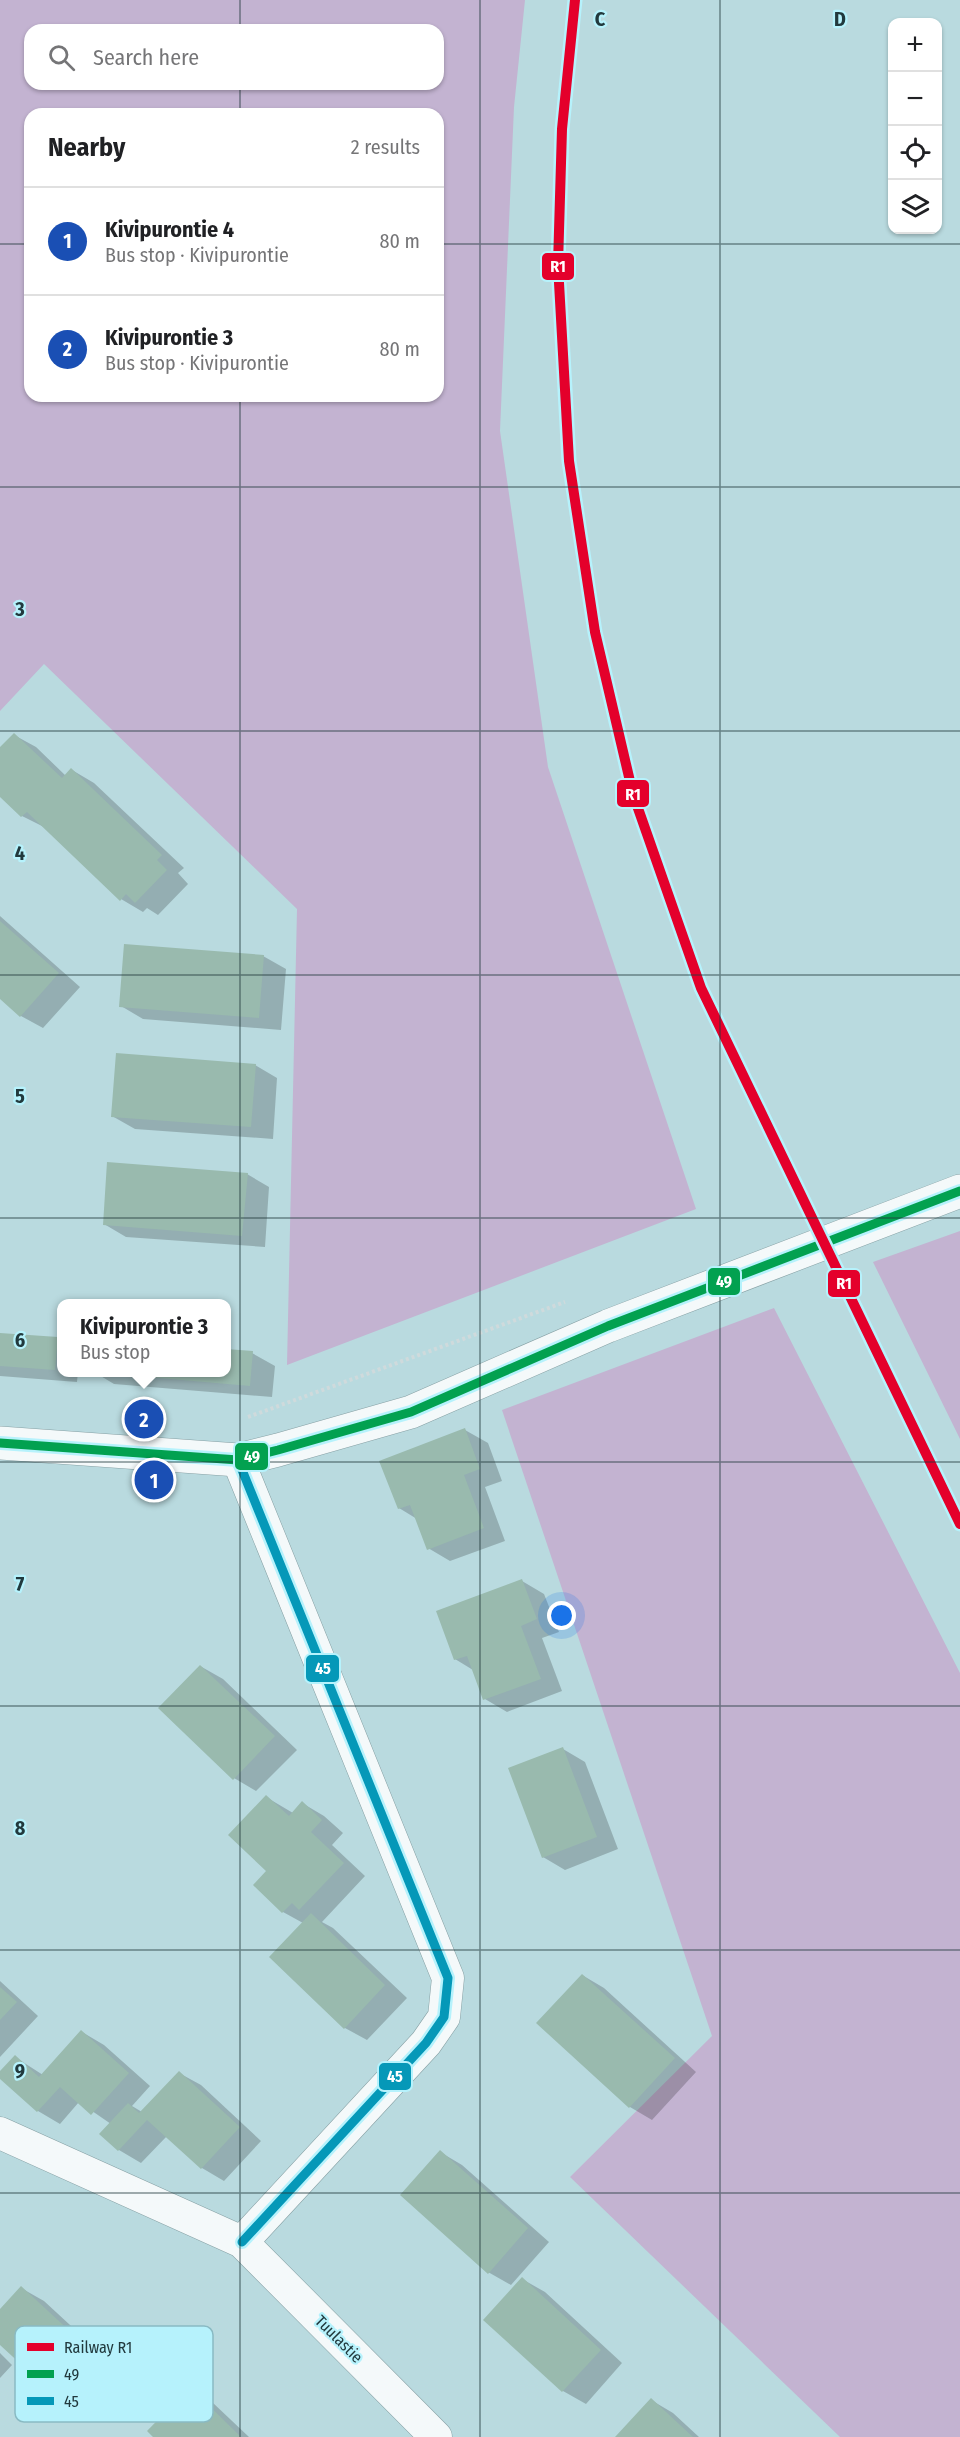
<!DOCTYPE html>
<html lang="en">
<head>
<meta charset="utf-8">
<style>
  :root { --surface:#fff; --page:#f2f2f2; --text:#202124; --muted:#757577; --line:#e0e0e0; --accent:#db2777 }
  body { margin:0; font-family:"Fira Sans Condensed",sans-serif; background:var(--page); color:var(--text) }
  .controls { position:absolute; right:18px; top:18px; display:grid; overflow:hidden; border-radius:12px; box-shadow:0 2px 4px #0004 }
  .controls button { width:54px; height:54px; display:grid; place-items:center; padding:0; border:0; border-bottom:2px solid var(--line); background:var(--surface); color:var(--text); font:30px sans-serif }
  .you { position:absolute; left:562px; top:1616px; width:21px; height:21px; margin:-15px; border:4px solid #fff; border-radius:50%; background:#1a73e8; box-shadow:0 0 0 9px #1a73e833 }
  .badge { display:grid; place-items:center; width:39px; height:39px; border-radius:50%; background:var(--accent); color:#fff; font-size:20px; font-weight:700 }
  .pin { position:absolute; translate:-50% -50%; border:3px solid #fff; box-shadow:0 2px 6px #0006 }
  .popup { position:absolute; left:57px; top:1299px; width:174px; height:78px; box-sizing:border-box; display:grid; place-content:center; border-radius:12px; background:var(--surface); filter:drop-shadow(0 2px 4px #0005); font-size:20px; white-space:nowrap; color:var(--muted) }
  .popup b { font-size:22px; color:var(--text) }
  .popup::after { content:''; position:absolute; left:50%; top:100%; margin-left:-12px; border:12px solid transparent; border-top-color:var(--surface) }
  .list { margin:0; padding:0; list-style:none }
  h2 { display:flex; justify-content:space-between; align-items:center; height:78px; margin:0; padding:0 24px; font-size:26px }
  h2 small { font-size:20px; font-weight:400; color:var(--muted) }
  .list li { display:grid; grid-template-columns:39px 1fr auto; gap:18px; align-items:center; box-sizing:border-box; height:108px; padding:0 24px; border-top:2px solid var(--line) }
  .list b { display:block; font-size:22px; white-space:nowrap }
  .list p { margin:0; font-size:20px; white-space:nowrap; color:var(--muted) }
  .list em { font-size:20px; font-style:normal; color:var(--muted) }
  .icon { flex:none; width:33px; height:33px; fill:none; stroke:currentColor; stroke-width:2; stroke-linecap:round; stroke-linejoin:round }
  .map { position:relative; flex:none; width:960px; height:2437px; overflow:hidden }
  .search { position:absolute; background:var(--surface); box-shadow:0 2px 4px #0004; left:24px; top:24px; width:420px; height:66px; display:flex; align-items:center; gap:15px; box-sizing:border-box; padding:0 21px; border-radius:18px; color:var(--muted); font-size:22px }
  .panel { position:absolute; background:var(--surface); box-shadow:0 2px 4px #0004; left:24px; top:108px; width:420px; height:294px; border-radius:18px }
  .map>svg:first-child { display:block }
  .green { fill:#c3b3d1; fill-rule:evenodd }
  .shadow { fill:#0003 }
  .building { fill:#99baae }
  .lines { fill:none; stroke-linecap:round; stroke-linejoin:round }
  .minor-casing { stroke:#86a0a4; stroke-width:33 }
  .tertiary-casing { stroke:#86a0a4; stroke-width:34 }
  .path { stroke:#cfdadc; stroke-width:4; stroke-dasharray:3 3; stroke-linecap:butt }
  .minor { stroke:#f4f9fa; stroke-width:32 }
  .tertiary { stroke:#f4f9fa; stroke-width:33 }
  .bus-1-casing { stroke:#b6f2fc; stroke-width:14 }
  .bus-2-casing { stroke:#b6f2fc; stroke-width:14 }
  .bus-1 { stroke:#02a150; stroke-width:9 }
  .bus-2 { stroke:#0598b8; stroke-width:9 }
  .rail-1-casing { stroke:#b6f2fc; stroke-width:15 }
  .rail-1 { stroke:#e4002b; stroke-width:10 }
  .grid { fill:none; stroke:#21393d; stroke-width:1.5; stroke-opacity:0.55 }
  .labels { text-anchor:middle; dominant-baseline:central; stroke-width:4.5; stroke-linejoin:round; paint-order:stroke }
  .street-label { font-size:16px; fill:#21393d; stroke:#b6f2fc }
  .key { fill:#b6f2fc; stroke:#89bac3; stroke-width:1.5 }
  .key-label { font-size:16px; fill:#21393d }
  .grid-label { font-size:20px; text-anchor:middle; font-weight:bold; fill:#21393d; stroke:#b6f2fc; stroke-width:4.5; stroke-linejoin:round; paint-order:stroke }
  .line-badge { stroke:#b6f2fc; stroke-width:2 }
  .badge-label { font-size:16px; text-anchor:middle; font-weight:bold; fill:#fff }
</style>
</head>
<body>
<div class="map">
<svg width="960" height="2437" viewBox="0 0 960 2437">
  <rect width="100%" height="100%" fill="#b9dadf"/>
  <!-- green -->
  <path class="green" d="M0 0H525L514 107 500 431 548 767 696 1209 287 1365 297 909 44 664 0 711ZM30 30H438V84H30ZM30 114H438V396H30Z
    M960 1231V1439L873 1262Z
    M774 1308 960 1673V2437H840L570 2177 712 2036 502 1410Z"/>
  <!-- shadow -->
  <path class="shadow" d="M14 735 36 747 66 776 72 770 94 783 184 868 178 873 188 884 158 915 147 908 143 912 121 899 46 828 22 816 0 795V749Z
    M0 916 80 987 43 1028 21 1016 0 997Z
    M263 956 286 969 281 1030 143 1019 121 1006Z
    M255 1065 277 1078 273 1139 135 1129 112 1116Z
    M247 1174 269 1187 265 1247 126 1237 104 1224Z
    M0 1334 62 1341V1372H78L77 1382 0 1376Z
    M252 1353 275 1366 272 1397 114 1384 94 1372H226Z
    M465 1430 488 1443 502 1481 485 1487 505 1541 450 1561 428 1548 417 1519 399 1508Z
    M522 1581 544 1594 559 1632 542 1638 562 1691 507 1712 485 1699 473 1670 455 1659Z
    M200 1666 223 1679 297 1750 256 1791 234 1778Z
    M563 1749 585 1762 618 1849 565 1870 543 1857Z
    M266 1797 293 1813 302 1803 324 1816 343 1833 332 1845 365 1876 322 1922 333 1928 407 1998 367 2040 345 2028 303 1923 283 1912 255 1885 269 1870Z
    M582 1975 604 1988 696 2072 652 2120 630 2107Z
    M0 1981 38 2016 0 2057Z
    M82 2032 104 2045 150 2086 132 2106 142 2112 179 2073 201 2085 261 2141 224 2181 202 2168 167 2136 141 2163 119 2150 101 2134 111 2124 79 2102 60 2124 38 2111 0 2077V2073L15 2057 43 2075Z
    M440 2152 462 2165 549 2242 511 2285 488 2272Z
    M522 2279 545 2292 622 2363 586 2404 563 2391 486 2320Z
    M21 2288 44 2301 121 2372 84 2412 62 2399 0 2343V2312Z
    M0 2353 12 2365 0 2378Z
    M190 2389 212 2402 249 2437H155Z
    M651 2400 673 2413 699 2437H617Z"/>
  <!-- building -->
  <path class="building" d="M14 733 62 778 71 768 162 855 157 860 167 870 135 903 126 894 120 901 27 812 21 817 0 797V747Z
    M0 921 59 973 20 1017 0 999Z
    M124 944 264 955 259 1018 119 1007Z
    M116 1053 256 1064 251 1127 111 1117Z
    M107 1162 248 1173 242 1236 103 1225Z
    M0 1333 58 1337 55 1370 0 1366Z
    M226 1349 253 1351 250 1386 114 1374 226 1372Z
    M465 1428 480 1469 464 1475 484 1528 427 1550 410 1505 398 1509 379 1461Z
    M522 1579 537 1619 521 1626 541 1679 483 1700 467 1656 454 1660 436 1611Z
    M200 1665 275 1736 233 1780 158 1708Z
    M563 1747 597 1837 542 1858 508 1768Z
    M266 1795 289 1816 302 1801 322 1820 311 1832 344 1863 299 1910 292 1903 282 1913 253 1885 266 1871 228 1835Z
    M311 1913 385 1985 344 2029 269 1957Z
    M582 1974 675 2058 629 2108 536 2023Z
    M0 1987 17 2002 0 2020Z
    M81 2030 129 2073 91 2115 60 2087 37 2112 0 2079V2071L15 2055 39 2077Z
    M179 2071 240 2127 201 2169 147 2120 118 2151 99 2134 128 2103 139 2113Z
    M440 2150 528 2228 488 2274 400 2195Z
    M522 2277 601 2350 562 2392 483 2320Z
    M21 2286 100 2359 61 2401 0 2345V2309Z
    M190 2387 241 2437H153L147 2431Z
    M651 2398 693 2437H615Z"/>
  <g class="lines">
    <!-- minor casing -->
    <g class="minor-casing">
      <path id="minor" d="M238 1460 448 1978 444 2017 426 2043 242 2242
        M0 2133 242 2242 436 2437"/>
    </g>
    <!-- tertiary casing -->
    <g class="tertiary-casing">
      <path id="tertiary" d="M0 1443 238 1460 278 1450 411 1412 608 1326 960 1191"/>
    </g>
    <!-- path -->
    <path class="path" d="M248 1417 565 1302"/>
    <!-- minor -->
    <use href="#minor" class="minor"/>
    <!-- tertiary -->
    <use href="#tertiary" class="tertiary"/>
    <!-- bus-1 casing -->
    <g class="bus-1-casing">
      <path id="bus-1" d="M0 1443 238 1460 278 1450 411 1412 608 1326 960 1191"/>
    </g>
    <!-- bus-2 casing -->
    <g class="bus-2-casing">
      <path id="bus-2" d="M238 1460 448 1978 444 2017 426 2043 242 2242"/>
    </g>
    <!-- bus-1 -->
    <use href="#bus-1" class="bus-1"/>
    <!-- bus-2 -->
    <use href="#bus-2" class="bus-2"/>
    <!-- rail-1 casing -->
    <g class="rail-1-casing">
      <path id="rail-1" d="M575 0 562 129 558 265 569 461 595 632 633 794 701 988 960 1524"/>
    </g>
    <!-- rail-1 -->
    <use href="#rail-1" class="rail-1"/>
  </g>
  <!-- grid -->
  <path class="grid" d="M240 0V30M480 0V2437M720 0V2437M240 84V114M0 244H30M438 244H960M240 396V2437M0 487H960M0 731H960M0 975H960M0 1218H960M0 1462H960M0 1706H960M0 1950H960M0 2193H960"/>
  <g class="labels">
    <!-- street labels -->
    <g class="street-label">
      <text transform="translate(339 2339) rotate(45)">Tuulastie</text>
    </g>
  </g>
  <!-- legend -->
  <rect x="15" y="2326" width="198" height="96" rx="9" class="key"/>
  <rect x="27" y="2343" width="27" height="8" fill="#e4002b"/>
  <rect x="27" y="2370" width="27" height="8" fill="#02a150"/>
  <rect x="27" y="2397" width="27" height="8" fill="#0598b8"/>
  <g class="key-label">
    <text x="64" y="2353">Railway R1</text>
    <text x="64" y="2380">49</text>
    <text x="64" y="2407">45</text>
  </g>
  <g class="grid-label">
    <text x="600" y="26">C</text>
    <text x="840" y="26">D</text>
    <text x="20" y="616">3</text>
    <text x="20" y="860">4</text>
    <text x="20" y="1103">5</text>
    <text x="20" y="1347">6</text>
    <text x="20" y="1591">7</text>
    <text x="20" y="1835">8</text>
    <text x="20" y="2078">9</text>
  </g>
  <g class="line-badge">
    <rect x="541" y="252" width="34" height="29" rx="6" fill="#e4002b"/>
    <rect x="616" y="779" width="34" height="29" rx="6" fill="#e4002b"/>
    <rect x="707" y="1267" width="34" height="29" rx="6" fill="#02a150"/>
    <rect x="827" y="1269" width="34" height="29" rx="6" fill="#e4002b"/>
    <rect x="234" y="1442" width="35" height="29" rx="6" fill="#02a150"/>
    <rect x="305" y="1654" width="35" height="29" rx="6" fill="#0598b8"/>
    <rect x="378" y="2062" width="34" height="29" rx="6" fill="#0598b8"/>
  </g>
  <g class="badge-label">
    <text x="558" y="272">R1</text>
    <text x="633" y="800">R1</text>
    <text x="724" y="1287">49</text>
    <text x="844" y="1289">R1</text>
    <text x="252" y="1462">49</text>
    <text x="323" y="1674">45</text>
    <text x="395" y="2082">45</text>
  </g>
</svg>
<div class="controls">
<button>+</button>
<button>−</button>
<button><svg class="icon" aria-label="locate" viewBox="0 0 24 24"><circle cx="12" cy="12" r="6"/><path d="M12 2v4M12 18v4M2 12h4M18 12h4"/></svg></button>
<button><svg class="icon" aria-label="layers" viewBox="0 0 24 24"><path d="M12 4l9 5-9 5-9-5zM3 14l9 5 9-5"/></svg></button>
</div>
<div class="you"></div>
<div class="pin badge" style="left:154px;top:1480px;background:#1a4fb4">1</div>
<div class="pin badge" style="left:144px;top:1419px;background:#1a4fb4">2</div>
<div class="popup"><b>Kivipurontie 3</b>Bus stop</div>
<div class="search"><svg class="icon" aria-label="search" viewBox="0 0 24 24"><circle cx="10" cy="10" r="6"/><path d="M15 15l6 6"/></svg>Search here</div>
<section class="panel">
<h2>Nearby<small>2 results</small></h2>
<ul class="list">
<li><span class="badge" style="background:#1a4fb4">1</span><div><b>Kivipurontie 4</b><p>Bus stop · Kivipurontie</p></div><em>80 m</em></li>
<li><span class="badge" style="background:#1a4fb4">2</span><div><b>Kivipurontie 3</b><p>Bus stop · Kivipurontie</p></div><em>80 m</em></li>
</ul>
</section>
</div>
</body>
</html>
